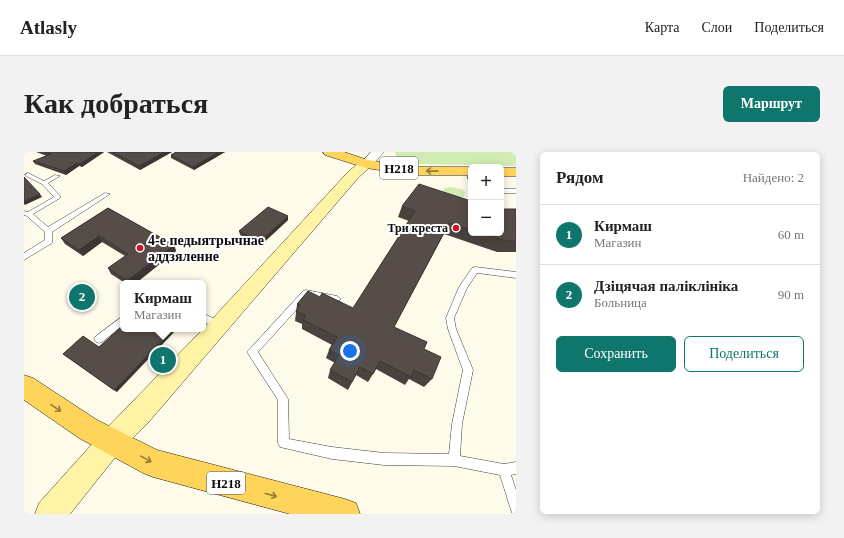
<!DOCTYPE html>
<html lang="ru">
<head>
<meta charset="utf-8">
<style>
  :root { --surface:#fff; --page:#f2f2f2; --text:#222; --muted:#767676; --line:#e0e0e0; --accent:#0f766e }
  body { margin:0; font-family:"Times New Roman",serif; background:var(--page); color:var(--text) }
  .controls { position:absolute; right:12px; top:12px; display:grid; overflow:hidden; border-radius:6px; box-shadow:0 2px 10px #0003 }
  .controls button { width:36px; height:36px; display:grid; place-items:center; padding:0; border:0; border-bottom:1px solid var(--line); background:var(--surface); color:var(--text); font:20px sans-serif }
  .you { position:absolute; left:326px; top:199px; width:14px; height:14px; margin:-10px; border:3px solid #fff; border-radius:50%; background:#1a73e8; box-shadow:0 0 0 6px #1a73e833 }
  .badge { display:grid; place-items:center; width:26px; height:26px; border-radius:50%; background:var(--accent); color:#fff; font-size:13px; font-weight:700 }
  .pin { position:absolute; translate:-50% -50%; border:2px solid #fff; box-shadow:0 1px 4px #0006 }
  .popup { position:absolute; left:96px; top:128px; width:86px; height:52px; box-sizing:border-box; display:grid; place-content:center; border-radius:6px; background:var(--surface); filter:drop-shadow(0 1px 3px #0005); font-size:13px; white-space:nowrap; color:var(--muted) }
  .popup b { font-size:15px; color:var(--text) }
  .popup::after { content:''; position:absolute; left:50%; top:100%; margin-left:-8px; border:8px solid transparent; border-top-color:var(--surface) }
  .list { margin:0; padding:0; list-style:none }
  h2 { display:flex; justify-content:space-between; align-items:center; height:52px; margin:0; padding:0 16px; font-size:17px }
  h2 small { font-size:13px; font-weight:400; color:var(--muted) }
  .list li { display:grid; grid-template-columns:26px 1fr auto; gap:12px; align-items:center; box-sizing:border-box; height:60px; padding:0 16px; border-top:1px solid var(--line) }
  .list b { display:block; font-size:15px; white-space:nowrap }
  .list p { margin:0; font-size:13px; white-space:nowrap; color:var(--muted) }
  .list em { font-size:13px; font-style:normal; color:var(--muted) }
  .actions { display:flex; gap:8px; padding:12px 16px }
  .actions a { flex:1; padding:9px 0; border:1px solid var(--accent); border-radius:6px; text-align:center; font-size:14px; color:var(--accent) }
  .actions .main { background:var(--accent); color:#fff }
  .map { position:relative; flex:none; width:492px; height:362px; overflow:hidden; border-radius:6px }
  header { display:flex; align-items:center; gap:24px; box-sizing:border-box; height:56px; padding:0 20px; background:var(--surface); border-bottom:1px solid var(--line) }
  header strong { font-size:19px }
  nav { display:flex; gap:22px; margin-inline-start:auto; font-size:14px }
  .intro { display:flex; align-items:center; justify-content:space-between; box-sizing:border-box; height:96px; padding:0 24px }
  h1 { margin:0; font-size:28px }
  .button { padding:10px 18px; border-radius:6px; background:var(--accent); color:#fff; font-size:14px; font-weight:700 }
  main { display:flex; gap:24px; padding:0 24px }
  aside { flex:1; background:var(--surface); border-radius:6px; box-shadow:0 2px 10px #0003 }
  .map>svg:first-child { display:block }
  .green { fill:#d1ecb2 }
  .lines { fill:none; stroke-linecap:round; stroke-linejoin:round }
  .service-casing { stroke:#3f3f3f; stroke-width:1 }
  .minor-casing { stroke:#3f3f3f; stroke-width:1 }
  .secondary-casing { stroke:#2e2e2e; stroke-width:1 }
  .primary-casing { stroke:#1d1d1d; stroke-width:1 }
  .service { fill:#fff; fill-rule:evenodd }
  .minor { fill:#fff; fill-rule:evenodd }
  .secondary { fill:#fff3a6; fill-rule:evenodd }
  .primary { fill:#ffd45b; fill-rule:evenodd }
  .wall { fill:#4a423e }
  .shaded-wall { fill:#3c3632 }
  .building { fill:#564d48; stroke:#3c3632 }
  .oneway { stroke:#927a37 }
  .poi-dot { fill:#c71925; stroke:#fff; stroke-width:1.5 }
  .labels { text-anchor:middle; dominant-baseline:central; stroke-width:4; stroke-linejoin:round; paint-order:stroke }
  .far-poi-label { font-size:12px; font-weight:bold; fill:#0c0c0c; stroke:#fff; text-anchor:end }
  .shield { fill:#fff; stroke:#555; stroke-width:1 }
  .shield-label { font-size:13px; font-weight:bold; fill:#0c0c0c }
  .poi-label { font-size:14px; font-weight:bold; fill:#0c0c0c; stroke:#fff; text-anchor:start }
</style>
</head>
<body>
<header>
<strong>Atlasly</strong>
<nav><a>Карта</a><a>Слои</a><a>Поделиться</a></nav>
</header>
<div class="intro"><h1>Как добраться</h1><a class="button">Маршрут</a></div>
<main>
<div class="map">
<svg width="492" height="362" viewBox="0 0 492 362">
  <rect width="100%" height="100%" fill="#fffbeb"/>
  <!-- green -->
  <path class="green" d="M371 0H492V14L396 12 373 6Z
    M426 35 437 37 442 40 436 51 416 44 421 36Z"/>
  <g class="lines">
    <!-- service casing -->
    <g class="service-casing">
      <path id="service" d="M443 18H447V29L444 27Z
        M4 21 20 29 31 23 36 24 24 31 36 44V46L9 62 24 75 81 41 86 42 28 80V91L0 108V101L21 88V80L3 64 0 63V59L4 60 30 45 18 32 2 24 1 23Z
        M477 37H492V41H477Z
        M451 115 492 120V126L453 121 443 136 430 166 432 177 449 218 438 272 436 304 480 312 492 310V322L487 323 492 338V362L488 361 476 323 430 314 360 313 308 307 256 295 254 291V248L223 200 279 139 282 138 313 144 317 147 313 150 284 145 234 200 264 247 265 287 308 295 360 301 425 302 428 272 439 218 424 177 422 166 435 135 448 116Z
        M179 161 198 171 199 174 198 177H192L179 169Z
        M99 164V173L78 190 75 191 72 190 70 187 72 184Z"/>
    </g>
    <!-- minor casing -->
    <g class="minor-casing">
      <path id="minor" d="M347 0H360L346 15H338L336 12Z"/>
    </g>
    <!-- secondary casing -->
    <g class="secondary-casing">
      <path id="secondary" d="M342 8 347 9 349 12 334 26 123 272 97 298 46 362H11L15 351 79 280 179 177 324 20 337 9Z"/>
    </g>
    <!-- primary casing -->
    <g class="primary-casing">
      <path id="primary" d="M299 0H320L344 8 389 15H449H447V23H389L342 16 301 3Z
        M477 16H492V24H477Z
        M0 223 9 226 73 268 133 298 321 347 332 351 336 362H266L129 325 119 321 55 286 0 248Z"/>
    </g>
    <!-- service -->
    <use href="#service" class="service"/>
    <!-- minor -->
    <use href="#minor" class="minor"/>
    <!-- secondary -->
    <use href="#secondary" class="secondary"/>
    <!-- primary -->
    <use href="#primary" class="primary"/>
  </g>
  <!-- wall -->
  <path class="wall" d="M12 0H59L61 1 62 0H80L58 15 55 14 42 23 11 12 9 9 23 4Z
    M83 0H148L116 18Z
    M152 0H201L170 18 147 6V3Z
    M447 49V81H477L492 57V100H473L420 82 370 175 400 197 408 227 400 235 385 227 381 233 352 217 344 230 332 223 324 238 304 226 306 218 311 211 302 206 305 198 308 193 278 177V172L271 169 273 152 296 145 329 156 385 69 374 65 378 54Z
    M84 56 150 93 152 99 112 131H101L87 122 84 116 101 104 78 90 59 104 41 92 37 86Z
    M264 68 237 93 216 83 215 79Z
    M59 184 93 240 39 202Z"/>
  <!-- shaded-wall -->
  <path class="shaded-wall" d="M74 0H80L58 15 56 12Z
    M141 0H148L116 18 115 14Z
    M195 0H201L170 18 169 15Z
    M53 11 55 14 42 23 40 19Z
    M16 42 18 45 1 53 0 52V49Z
    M264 64V68L237 93 236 90Z
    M75 84 78 90 59 104 55 98Z
    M150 93 152 99 112 131H105L103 129Z
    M149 177H153L93 240 90 238Z"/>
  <!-- building -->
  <path class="building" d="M20 0H59L61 1 62 0H74L56 12 53 11 40 19 9 9 27 2Z
    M88 0H141L115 14Z
    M152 0H195L169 15 147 3Z
    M0 25 16 42 0 49Z
    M395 32 447 49V78L425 71 370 175 403 190 400 197 417 205 408 227 390 218 387 225 356 209 349 222 336 215 328 230 306 218 315 203 305 198 313 185 279 168 282 164 272 159 276 153 273 152 284 139 296 145 298 141 329 156 391 59 378 54Z
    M244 55 264 64 236 90 215 79Z
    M84 56 150 93 103 129 84 116 104 102 75 84 55 98 37 86Z
    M477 57H492V89H482L456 81H477Z
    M99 173V177H149L90 238 39 202 59 184 75 195Z"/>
  <!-- one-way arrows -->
  <defs><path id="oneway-shaft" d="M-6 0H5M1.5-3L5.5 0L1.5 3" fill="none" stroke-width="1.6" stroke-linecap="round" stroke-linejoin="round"/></defs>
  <g class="oneway">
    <use href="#oneway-shaft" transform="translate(408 19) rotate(-179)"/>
    <use href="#oneway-shaft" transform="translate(32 256) rotate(34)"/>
    <use href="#oneway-shaft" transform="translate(122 307) rotate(29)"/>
    <use href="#oneway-shaft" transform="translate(247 343) rotate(15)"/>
  </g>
  <!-- markers -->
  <g class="poi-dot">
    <circle cx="432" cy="76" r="4"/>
    <circle cx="116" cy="96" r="4"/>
  </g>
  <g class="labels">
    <!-- far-poi labels -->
    <g class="far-poi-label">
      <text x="424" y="76">Три креста</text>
    </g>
    <!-- shield labels -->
    <g class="shield">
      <rect x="356" y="5" width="38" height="22" rx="3"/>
      <rect x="183" y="320" width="38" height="22" rx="3"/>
    </g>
    <g class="shield-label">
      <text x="375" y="16">Н218</text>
      <text x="202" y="331">Н218</text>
    </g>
    <!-- poi labels -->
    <g class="poi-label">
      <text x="124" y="88">4-е педыятрычнае<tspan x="124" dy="16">аддзяленне</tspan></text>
    </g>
  </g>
</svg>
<div class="controls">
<button>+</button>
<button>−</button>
</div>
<div class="you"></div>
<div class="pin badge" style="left:139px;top:208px">1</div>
<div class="popup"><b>Кирмаш</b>Магазин</div>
<div class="pin badge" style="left:58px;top:145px">2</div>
</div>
<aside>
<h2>Рядом<small>Найдено: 2</small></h2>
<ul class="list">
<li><span class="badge">1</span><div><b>Кирмаш</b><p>Магазин</p></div><em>60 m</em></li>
<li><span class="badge">2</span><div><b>Дзіцячая паліклініка</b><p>Больница</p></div><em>90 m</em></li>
</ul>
<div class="actions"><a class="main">Сохранить</a><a>Поделиться</a></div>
</aside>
</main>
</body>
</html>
